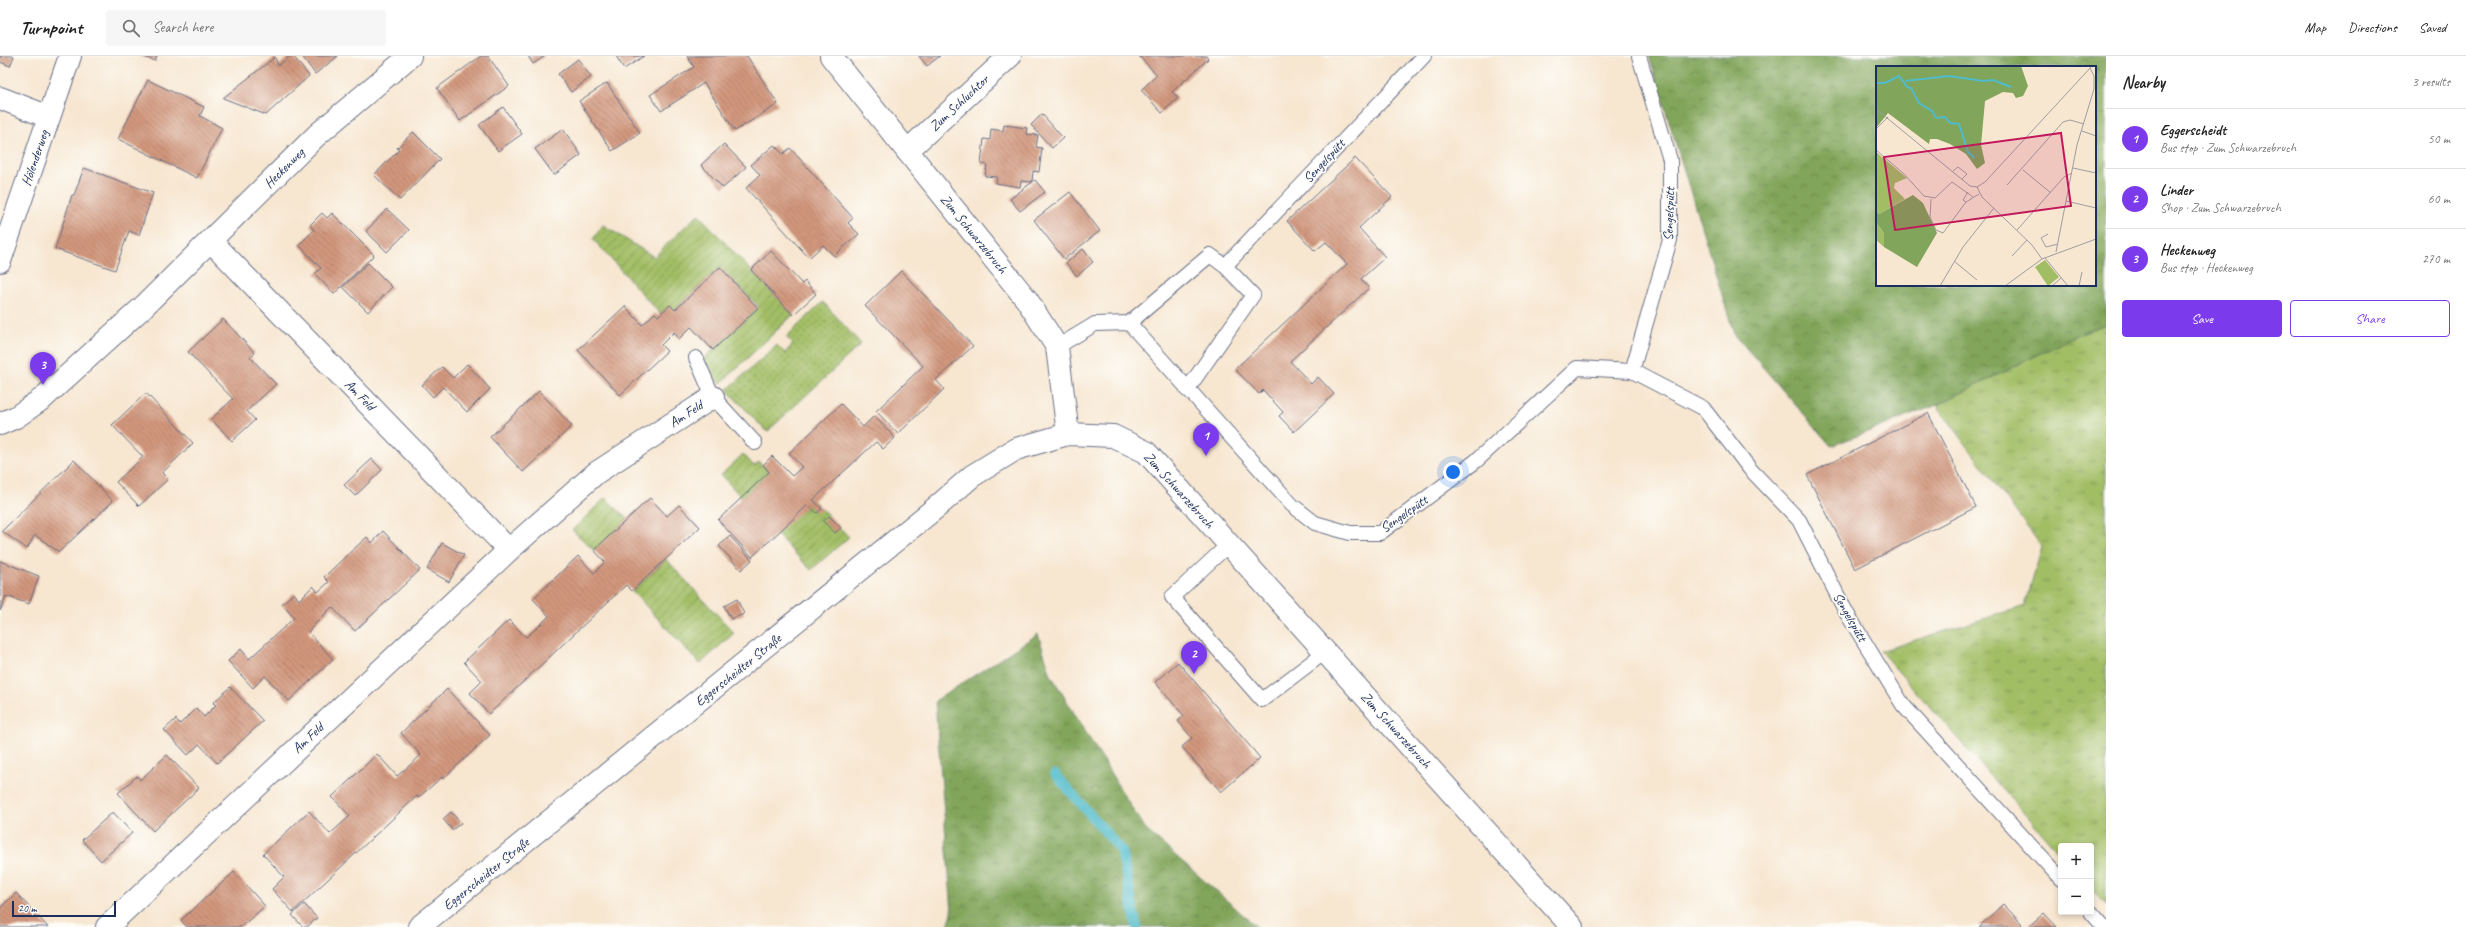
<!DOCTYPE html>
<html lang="en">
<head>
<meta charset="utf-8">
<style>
  :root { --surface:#fff; --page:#f6f6f6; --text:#222; --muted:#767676; --line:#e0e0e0; --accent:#7c3aed }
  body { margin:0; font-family:Caveat,sans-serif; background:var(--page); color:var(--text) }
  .controls { position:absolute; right:12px; bottom:12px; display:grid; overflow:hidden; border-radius:4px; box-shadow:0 2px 6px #0003 }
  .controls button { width:36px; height:36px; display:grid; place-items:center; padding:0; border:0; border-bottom:1px solid var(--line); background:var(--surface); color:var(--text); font:20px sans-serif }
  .scale { position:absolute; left:12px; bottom:10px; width:104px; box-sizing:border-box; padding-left:4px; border:2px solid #1b2f5e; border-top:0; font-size:11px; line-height:14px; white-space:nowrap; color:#1b2f5e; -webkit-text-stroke:3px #fdfcf7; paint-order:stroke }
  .you { position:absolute; left:1453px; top:416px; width:14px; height:14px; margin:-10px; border:3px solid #fff; border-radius:50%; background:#1a73e8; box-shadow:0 0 0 6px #1a73e833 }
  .badge { display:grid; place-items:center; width:26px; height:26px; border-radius:50%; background:var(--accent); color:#fff; font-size:13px; font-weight:700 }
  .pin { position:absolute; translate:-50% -33px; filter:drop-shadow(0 1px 2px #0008) }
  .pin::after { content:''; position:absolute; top:21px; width:14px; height:12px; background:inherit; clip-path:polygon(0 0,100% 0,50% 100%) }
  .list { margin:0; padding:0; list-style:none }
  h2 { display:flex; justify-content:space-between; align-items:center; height:52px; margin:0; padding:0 16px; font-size:17px }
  h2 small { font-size:13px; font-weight:400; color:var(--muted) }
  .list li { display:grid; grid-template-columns:26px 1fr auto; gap:12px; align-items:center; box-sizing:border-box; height:60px; padding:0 16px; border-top:1px solid var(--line) }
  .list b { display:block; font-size:15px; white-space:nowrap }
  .list p { margin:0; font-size:13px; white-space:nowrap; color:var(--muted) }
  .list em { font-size:13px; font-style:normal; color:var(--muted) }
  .actions { display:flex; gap:8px; padding:12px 16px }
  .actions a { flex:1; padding:9px 0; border:1px solid var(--accent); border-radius:4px; text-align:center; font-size:14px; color:var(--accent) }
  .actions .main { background:var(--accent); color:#fff }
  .icon { flex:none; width:22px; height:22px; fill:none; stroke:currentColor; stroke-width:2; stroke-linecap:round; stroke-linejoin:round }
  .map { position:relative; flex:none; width:2106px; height:871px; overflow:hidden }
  header { display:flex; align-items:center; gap:24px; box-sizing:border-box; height:56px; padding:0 20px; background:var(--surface); border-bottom:1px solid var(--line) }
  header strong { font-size:19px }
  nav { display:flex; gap:22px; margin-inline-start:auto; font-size:14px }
  .search { width:280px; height:36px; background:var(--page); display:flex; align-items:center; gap:10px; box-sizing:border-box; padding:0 14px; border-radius:4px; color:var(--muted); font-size:15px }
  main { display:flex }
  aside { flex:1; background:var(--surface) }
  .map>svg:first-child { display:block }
  .grass { fill:url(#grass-tufts); stroke:#5e7662 }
  .forest { fill:url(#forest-crowns); stroke:#4e6a5c; fill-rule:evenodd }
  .park { fill:url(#park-dots); stroke:#5e7662 }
  .garden { fill:url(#garden-furrows); stroke:#5e7662 }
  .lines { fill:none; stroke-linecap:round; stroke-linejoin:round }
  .stream { stroke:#4fbbcb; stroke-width:10 }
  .building { fill:url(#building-back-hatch) }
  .service-casing { stroke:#686f86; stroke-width:16 }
  .minor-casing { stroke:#686f86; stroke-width:24 }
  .tertiary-casing { stroke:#686f86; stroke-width:24 }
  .service { stroke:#fff; stroke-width:14 }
  .minor { stroke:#fff; stroke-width:22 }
  .tertiary { stroke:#fff; stroke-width:22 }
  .labels { text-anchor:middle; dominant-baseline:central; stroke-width:3.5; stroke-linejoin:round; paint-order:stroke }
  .street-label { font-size:14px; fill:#1b2f5e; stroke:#fdfcf7 }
  .inset-river { fill:none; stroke:#4fbbcb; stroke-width:2 }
  .inset-road { fill:none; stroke:#9f9da2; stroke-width:1 }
  .view { fill:#c2185b; fill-opacity:0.15; stroke:#c2185b; stroke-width:2 }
  .inset-edge { fill:none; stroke:#1b2f5e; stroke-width:2 }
</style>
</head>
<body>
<header>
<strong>Turnpoint</strong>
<div class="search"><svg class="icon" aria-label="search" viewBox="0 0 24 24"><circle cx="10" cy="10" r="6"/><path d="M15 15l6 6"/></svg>Search here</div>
<nav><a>Map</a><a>Directions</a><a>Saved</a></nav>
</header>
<main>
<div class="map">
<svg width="2106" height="871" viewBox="0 0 2106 871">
  <defs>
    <pattern id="grass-tufts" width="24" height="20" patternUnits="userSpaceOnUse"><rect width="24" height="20" fill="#a2be65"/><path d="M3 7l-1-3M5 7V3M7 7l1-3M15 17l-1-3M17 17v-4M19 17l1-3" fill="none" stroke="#839b56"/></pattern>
    <pattern id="forest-crowns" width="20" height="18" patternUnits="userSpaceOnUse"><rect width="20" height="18" fill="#81a55a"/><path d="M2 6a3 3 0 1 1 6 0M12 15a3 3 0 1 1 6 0" fill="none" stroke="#69874e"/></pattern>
    <pattern id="park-dots" width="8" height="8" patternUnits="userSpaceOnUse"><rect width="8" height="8" fill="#a2be65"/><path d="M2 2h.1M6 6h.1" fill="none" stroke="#839b56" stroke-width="1.8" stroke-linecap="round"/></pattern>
    <pattern id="garden-furrows" width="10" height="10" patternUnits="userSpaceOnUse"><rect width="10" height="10" fill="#a2be65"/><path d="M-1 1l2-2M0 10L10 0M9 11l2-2" fill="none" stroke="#839b56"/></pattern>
    <pattern id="building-back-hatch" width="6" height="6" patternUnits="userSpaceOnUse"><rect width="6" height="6" fill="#d2977d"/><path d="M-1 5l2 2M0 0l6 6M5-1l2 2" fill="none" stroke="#aa7c6a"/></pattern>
  </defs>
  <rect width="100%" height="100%" fill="#fdfcf7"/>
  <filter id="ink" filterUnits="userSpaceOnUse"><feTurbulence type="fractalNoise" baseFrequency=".025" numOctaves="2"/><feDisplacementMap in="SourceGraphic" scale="8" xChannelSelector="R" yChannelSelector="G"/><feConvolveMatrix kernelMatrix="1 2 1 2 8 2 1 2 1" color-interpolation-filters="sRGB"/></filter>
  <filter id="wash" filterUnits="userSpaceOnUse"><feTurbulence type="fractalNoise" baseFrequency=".012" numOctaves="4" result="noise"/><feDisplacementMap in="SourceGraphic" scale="16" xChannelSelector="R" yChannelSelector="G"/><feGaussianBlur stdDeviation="0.9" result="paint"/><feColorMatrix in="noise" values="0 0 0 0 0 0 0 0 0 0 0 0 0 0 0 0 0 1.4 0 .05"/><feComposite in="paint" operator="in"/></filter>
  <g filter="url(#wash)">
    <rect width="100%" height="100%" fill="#f7e6d0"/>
    <!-- grass -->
    <path class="grass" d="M2106 268V849L2091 832V790H2061V799L1880 595 2025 550 2042 491 1937 349 2083 276Z"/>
    <!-- forest -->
    <path class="forest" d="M1649 0H2106V268L2083 276 1937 349 1831 390 1734 278ZM1877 11H2095V229H1877Z
      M1038 578 1051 619 1144 772 1257 871H948L952 857 935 645Z"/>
    <!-- park -->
    <path class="park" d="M823 246 861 288 767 376 727 334 777 289 785 297 793 288 786 281Z"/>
    <!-- garden -->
    <path class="garden" d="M698 158 793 259 720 328 700 306 759 251 720 211 674 254 670 249 660 258 593 183 603 169 654 201Z
      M743 398 754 410 759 406 769 416 742 442 721 419Z
      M605 442 628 463 594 494 572 474Z
      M813 444 849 481 811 514 776 478Z
      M666 503 734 577 700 608 632 535Z"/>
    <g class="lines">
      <!-- stream -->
      <path class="stream" d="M1055 718 1121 794 1137 871"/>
    </g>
    <g id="blocks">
      <!-- building -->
      <path class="building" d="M0 0H14L10 10 0 6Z
        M141 0H157L155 5Z
        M290 0H293L309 20 266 59 223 42 275 1 278 10Z
        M302 0H338L315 18Z
        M481 0H488L509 30 460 65 437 32Z
        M528 0H545L533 8Z
        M616 0H644L624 13Z
        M687 0H747L778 48 735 75 704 27 661 55 650 39 694 11Z
        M919 0H940L927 10Z
        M1139 0H1206L1208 3 1172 36 1178 42 1162 57 1141 34 1157 19Z
        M578 3 591 21 571 36 558 18Z
        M148 24 204 51 200 60 222 72 197 122 118 83Z
        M607 27 640 77 612 95 579 45Z
        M503 51 522 78 498 95 479 69Z
        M1042 58 1063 82 1052 92 1031 69Z
        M1004 69 1027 72 1026 78 1038 79 1036 91 1042 92 1039 116 1033 115 1032 126 1021 125 1020 131 996 127 997 121 985 120 987 109 981 108 984 83 990 84 991 73 1003 75Z
        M563 73 581 99 554 119 535 93Z
        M413 76 440 103 400 144 374 119 399 94 397 92Z
        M724 88 746 111 723 132 701 109Z
        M774 89 783 98 790 92 853 162 848 167 859 178 834 200 823 189 809 202 746 132 760 119 751 109Z
        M1355 102 1392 141 1359 172 1385 201 1361 223 1369 232 1290 305 1311 328 1318 321 1334 338 1294 376 1279 360 1283 356 1263 334 1259 338 1235 313 1347 208 1326 186 1315 195 1287 165Z
        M84 112 153 137 139 179 129 175 115 214 55 193 72 139H74Z
        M1035 124 1045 136 1020 155 1010 143Z
        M1070 136 1100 175 1064 203 1034 164Z
        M387 153 409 174 387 196 366 175Z
        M322 157 327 162 332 157 374 199 334 238 315 218 321 212 299 189 314 174 310 169Z
        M1083 193 1093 206 1077 220 1066 207Z
        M771 195 802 228 805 225 816 238 793 259 751 214Z
        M368 207 392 231 368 256 343 231Z
        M720 211 758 252 713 294 691 271 679 283 674 276 661 289 667 295 620 339 578 294 625 250 642 269 655 257 658 260 670 249 675 254Z
        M901 215 973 290 936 324 944 333 898 378 876 355 923 310 865 250Z
        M223 263 255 297 250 301 276 328 247 355 255 364 232 385 211 363 233 343 188 296Z
        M467 308 490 333 467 356 443 331 433 341 422 329 442 311 453 322Z
        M539 335 572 370 523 416 490 381Z
        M146 337 193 387 162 417 168 423 139 450 116 426 143 401 112 369Z
        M841 348 863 371 874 360 895 382 883 393 876 386 813 444 822 453 817 457 808 449 752 501 718 464 769 416 763 409 772 400 792 420 802 411 789 397Z
        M1928 357 1976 451 1855 513 1807 419Z
        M372 403 382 414 355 440 344 429Z
        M74 404 113 445 59 496 35 479 27 493 2 475Z
        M650 442 667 460 679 449 700 471 632 535 626 529 489 658 470 637 482 625 464 606 509 564 526 581 537 572 549 560 533 543 578 500 594 517 605 506 594 494Z
        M829 460 841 472 835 477 823 465Z
        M383 475 420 514 355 575 332 551 319 564 308 576 333 603 289 645 265 620 253 632 228 605 241 593 249 603 294 562 282 548 294 537 299 544 313 530 318 536 329 526 324 521 345 501 367 481 372 487Z
        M730 480 752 504 741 514 719 490Z
        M442 487 464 499 449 526 427 513Z
        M0 505 39 520 29 548 6 540 0 555Z
        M737 543 744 558 731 563 724 550Z
        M1178 606 1260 702 1221 736 1182 691 1192 682 1178 665 1184 660 1155 626Z
        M230 631 263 665 217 707 199 688 188 699 164 674 176 663 180 668 196 652 204 661 216 649 213 647Z
        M447 633 490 679 443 723 442 721 418 742 417 740 293 856 272 833 284 821 263 798 309 755 330 778 350 760 332 741 377 698 397 720 409 710 421 699 401 677Z
        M167 699 199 732 153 775 118 737 137 720 140 724Z
        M113 756 132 777 101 805 82 784Z
        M451 756 461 767 452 774 443 763Z
        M234 816 265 850 241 871H187L181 864Z
        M16 837 48 871H0V852Z
        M304 848 317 862 307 871H303L292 859Z
        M2003 848 2022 868 2019 871H1979Z
        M2044 857 2057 871H2028Z"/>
    </g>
  </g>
  <g filter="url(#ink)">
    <use href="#blocks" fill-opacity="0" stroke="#686f86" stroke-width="1"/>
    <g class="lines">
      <!-- service casing -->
      <g class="service-casing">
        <path id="service" d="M1129 267 1292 449 1315 467 1350 477H1380L1476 405 1577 312 1632 315 1703 352 1750 413 1799 464 1846 556 1903 649 2061 823
          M1057 291 1095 268 1129 267 1210 199 1225 210 1424 0
          M696 302 713 341 755 387
          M1632 315 1670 184V104L1639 0
          M1187 334 1253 239 1225 210
          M1228 489 1172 541 1262 644 1325 596
          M2091 856 2104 871"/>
      </g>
      <!-- minor casing -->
      <g class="minor-casing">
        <path id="minor" d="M831 0 1027 244 1057 291 1068 378
          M0 42 49 61
          M907 95 1010 0
          M211 185 509 494
          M0 205 70 0
          M0 368 16 361 42 343 142 252 317 79 410 0
          M107 871 509 494 596 417 713 341"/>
      </g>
      <!-- tertiary casing -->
      <g class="tertiary-casing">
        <path id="tertiary" d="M419 871 938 450 972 420 1016 393 1068 378 1113 380 1146 396 1572 871"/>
      </g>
      <!-- service -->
      <use href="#service" class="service"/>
      <!-- minor -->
      <use href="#minor" class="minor"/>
      <!-- tertiary -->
      <use href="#tertiary" class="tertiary"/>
    </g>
  </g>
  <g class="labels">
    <!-- street labels -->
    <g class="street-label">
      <text transform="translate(959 47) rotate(-43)">Zum Schluchtor</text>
      <text transform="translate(35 102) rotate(-71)">Hölenderweg</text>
      <text transform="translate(1324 105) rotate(-47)">Sengelspütt</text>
      <text transform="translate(284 112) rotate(-45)">Heckenweg</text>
      <text transform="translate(1669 158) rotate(-88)">Sengelspütt</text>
      <text transform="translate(974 178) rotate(51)">Zum Schwarzebruch</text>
      <text transform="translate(360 339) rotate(46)">Am Feld</text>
      <text transform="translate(686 358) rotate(-33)">Am Feld</text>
      <text transform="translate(1179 434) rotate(48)">Zum Schwarzebruch</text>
      <text transform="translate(1404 458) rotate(-35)">Sengelspütt</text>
      <text transform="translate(1850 561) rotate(60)">Sengelspütt</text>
      <text transform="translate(738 614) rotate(-39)">Eggerscheidter Straße</text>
      <text transform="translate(1396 674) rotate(48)">Zum Schwarzebruch</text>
      <text transform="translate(308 682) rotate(-43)">Am Feld</text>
      <text transform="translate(486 818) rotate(-39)">Eggerscheidter Straße</text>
    </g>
  </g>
  <!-- overview -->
  <g transform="translate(1876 10)">
    <rect width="220" height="220" fill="#f7e6d0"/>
    <path d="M0 86 31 112 19 117 18 122 29 133 3 148 0 145ZM0 156 8 167V181L0 174Z" fill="#a2be65"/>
    <path d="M0 0H145L152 20 147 30 140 32 137 27 127 26 109 35 105 79 109 97 101 103 90 88 74 78 61 73H54L53 78 12 47 0 62ZM37 129 47 137 61 167 41 201 8 181V167L0 156V145L3 148Z" fill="#81a55a"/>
    <path d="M169 194 183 211 172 220 159 201Z" fill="#a2be65"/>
    <path class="inset-river" d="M29 15 73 10 107 15 117 14 135 21M0 17H9L23 10 31 21 35 22 43 37 56 45 60 52 69 51 74 57 83 58 92 86 98 92"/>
    <path class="inset-road" d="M0 43 94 120 101 121M0 63 12 51M206 65 220 70M0 84 28 108 48 130 59 132 76 116 97 131M197 102 220 107M147 104 175 127M77 105 82 101 91 108 86 113M131 119 187 56 194 54 208 58M101 121 109 116 216 0M101 121 106 131 156 179 166 193M55 133 54 151 60 164 67 167 90 136 103 128M190 135 220 142M90 136 87 134 92 126M141 164 188 111 196 107M172 168 165 172 170 181 182 178M180 186 201 79 218 23V10L214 2M136 190 151 174M169 192 192 220M78 195 101 214M64 220 87 181 118 142M129 220 166 193 220 173M176 220 185 212M203 220 206 206"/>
    <path class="view" d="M185 67 195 140 19 164 8 91Z"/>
    <rect width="220" height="220" class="inset-edge"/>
  </g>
</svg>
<div class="controls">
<button>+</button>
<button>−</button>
</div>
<div class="scale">20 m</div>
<div class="you"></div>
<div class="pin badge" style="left:1206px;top:400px">1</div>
<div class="pin badge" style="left:1194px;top:618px">2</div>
<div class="pin badge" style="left:43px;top:329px">3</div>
</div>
<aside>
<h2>Nearby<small>3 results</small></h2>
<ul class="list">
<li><span class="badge">1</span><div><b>Eggerscheidt</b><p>Bus stop · Zum Schwarzebruch</p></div><em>50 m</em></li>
<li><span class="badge">2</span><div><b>Linder</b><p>Shop · Zum Schwarzebruch</p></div><em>60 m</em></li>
<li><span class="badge">3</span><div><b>Heckenweg</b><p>Bus stop · Heckenweg</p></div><em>270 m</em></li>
</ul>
<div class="actions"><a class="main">Save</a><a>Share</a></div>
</aside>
</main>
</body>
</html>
